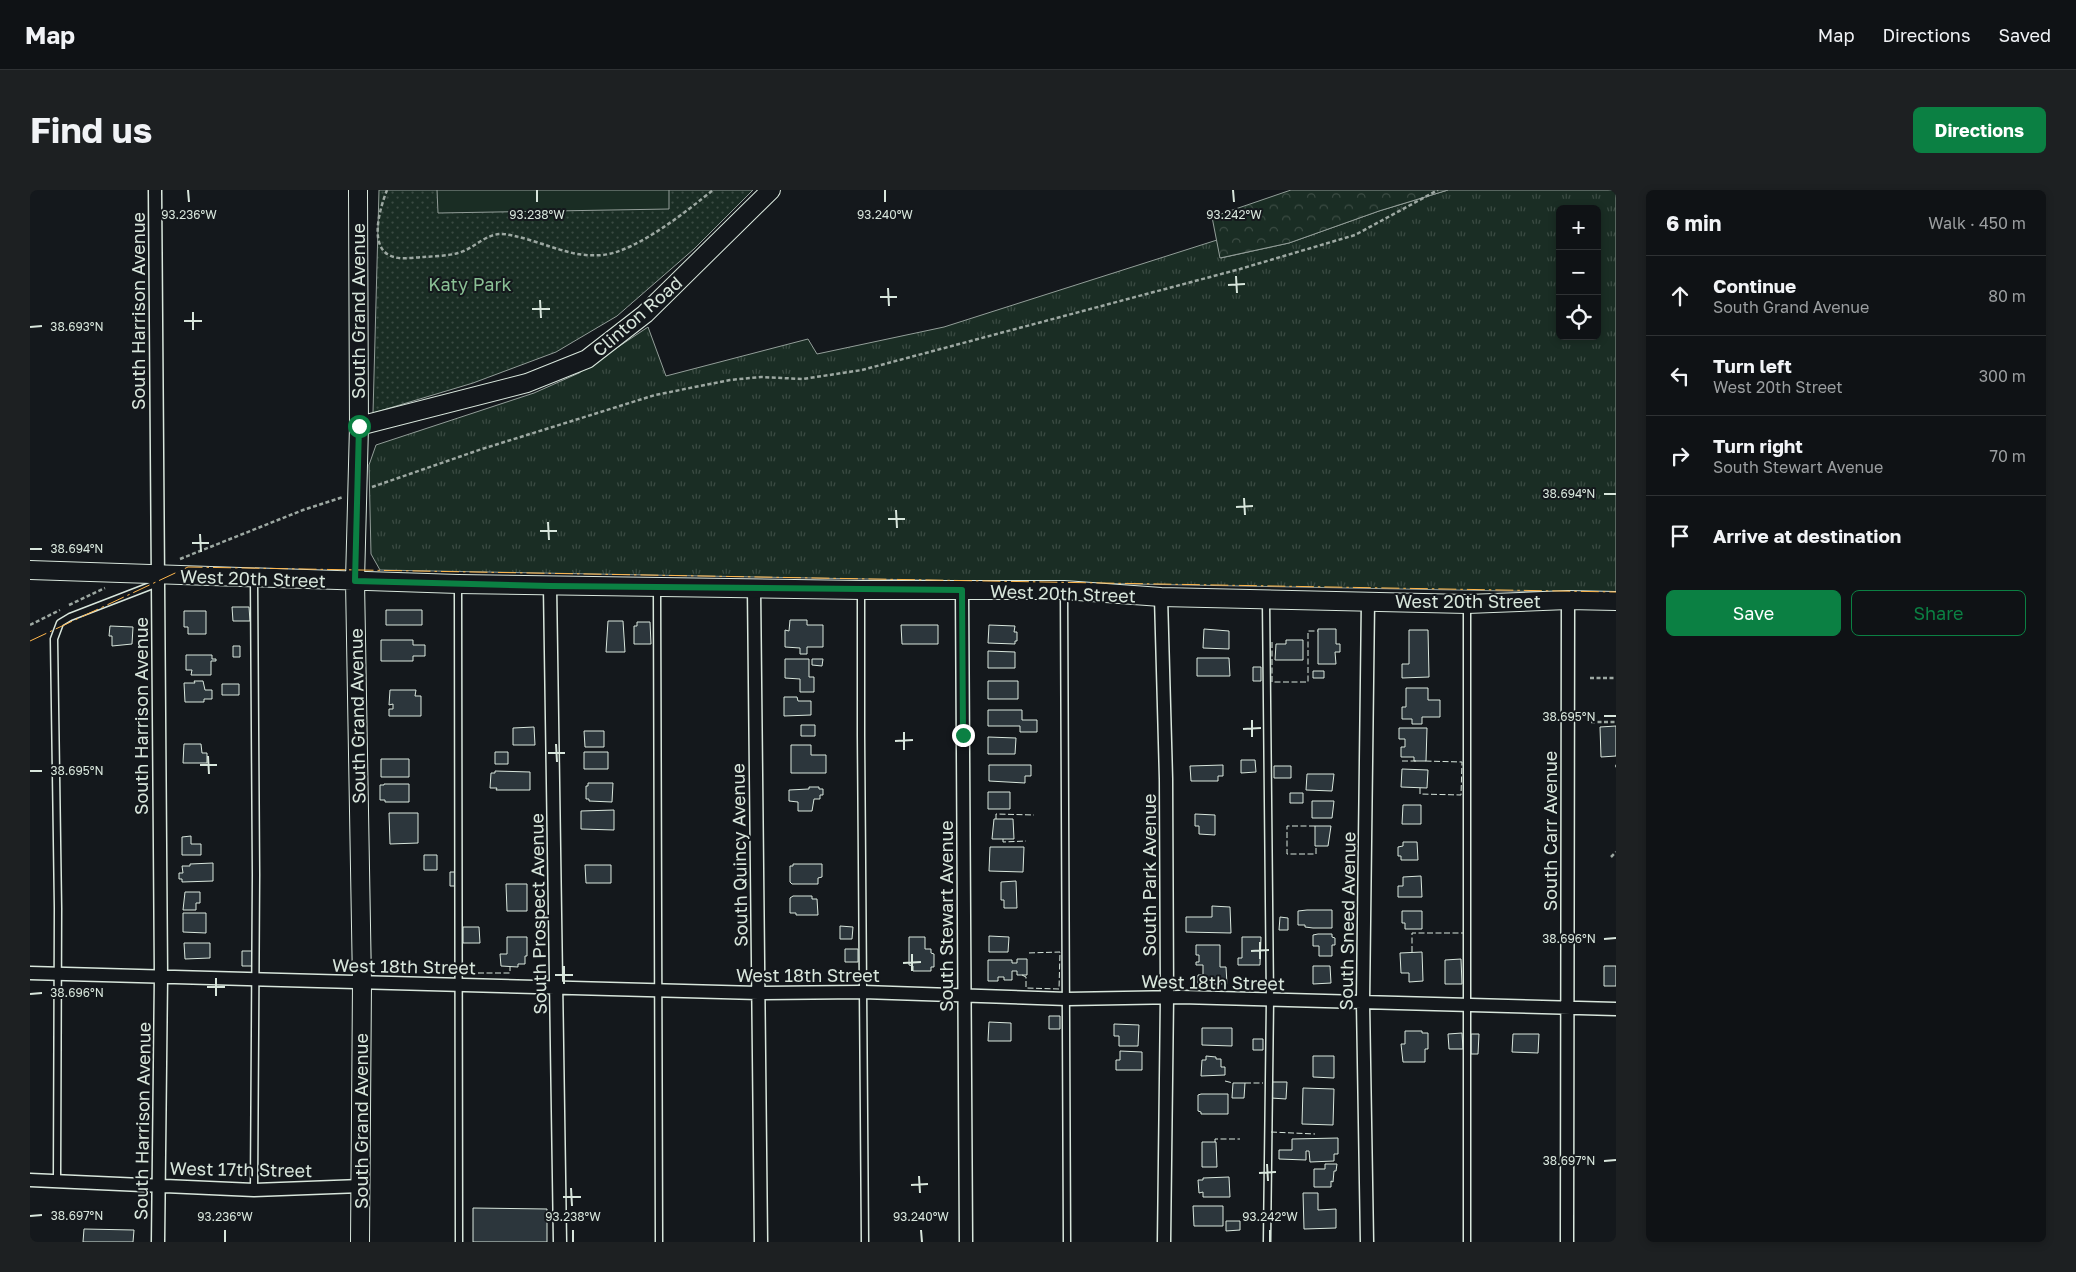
<!DOCTYPE html>
<html lang="en">
<head>
<meta charset="utf-8">
<style>
  :root { --surface:#0f1215; --page:#1d2022; --text:#f1f3f6; --muted:#9b9ea0; --line:#2f3234; --accent:#0b8043 }
  body { margin:0; font-family:"Golos Text",sans-serif; background:var(--page); color:var(--text) }
  .controls { position:absolute; right:15px; top:15px; display:grid; overflow:hidden; border-radius:8px; box-shadow:0 2px 8px #0003 }
  .controls button { width:45px; height:45px; display:grid; place-items:center; padding:0; border:0; border-bottom:1px solid var(--line); background:var(--surface); color:var(--text); font:25px sans-serif }
  .stop { position:absolute; width:15px; height:15px; margin:-11px; border:4px solid #0b8043; border-radius:50%; background:#fff }
  .stop.end { background:#0b8043; border-color:#fff; box-shadow:0 1px 5px #0008 }
  .list { margin:0; padding:0; list-style:none }
  h2 { display:flex; justify-content:space-between; align-items:center; height:65px; margin:0; padding:0 20px; font-size:21px }
  h2 small { font-size:16px; font-weight:400; color:var(--muted) }
  .list li { display:grid; grid-template-columns:32px 1fr auto; gap:15px; align-items:center; box-sizing:border-box; height:80px; padding:0 20px; border-top:1px solid var(--line) }
  .list b { display:block; font-size:19px; white-space:nowrap }
  .list p { margin:0; font-size:16px; white-space:nowrap; color:var(--muted) }
  .list em { font-size:16px; font-style:normal; color:var(--muted) }
  .actions { display:flex; gap:10px; padding:15px 20px }
  .actions a { flex:1; padding:11px 0; border:1px solid var(--accent); border-radius:8px; text-align:center; font-size:18px; color:var(--accent) }
  .actions .main { background:var(--accent); color:#fff }
  .icon { flex:none; width:28px; height:28px; fill:none; stroke:currentColor; stroke-width:2; stroke-linecap:round; stroke-linejoin:round }
  .map { position:relative; flex:none; width:1586px; height:1052px; overflow:hidden; border-radius:8px }
  header { display:flex; align-items:center; gap:30px; box-sizing:border-box; height:70px; padding:0 25px; background:var(--surface); border-bottom:1px solid var(--line) }
  header strong { font-size:24px }
  nav { display:flex; gap:28px; margin-inline-start:auto; font-size:18px }
  .intro { display:flex; align-items:center; justify-content:space-between; box-sizing:border-box; height:120px; padding:0 30px }
  h1 { margin:0; font-size:35px }
  .button { padding:12px 22px; border-radius:8px; background:var(--accent); color:#fff; font-size:18px; font-weight:700 }
  main { display:flex; gap:30px; padding:0 30px }
  aside { flex:1; background:var(--surface); border-radius:8px; box-shadow:0 2px 8px #0003 }
  .map>svg:first-child { display:block }
  .grass { fill:url(#grass-tufts); stroke:#939e99; fill-rule:evenodd }
  .forest { fill:url(#forest-crowns); stroke:#939e99 }
  .park { fill:url(#park-dots); stroke:#939e99 }
  .pitch { fill:#1a2d24; stroke:#939e99 }
  .building { fill:#2c363c; stroke:#d8e6dc }
  .lines { fill:none; stroke-linecap:round; stroke-linejoin:round }
  .lane-casing { stroke:#d8e6dc; stroke-width:9 }
  .street-casing { stroke:#d8e6dc; stroke-width:15 }
  .secondary-casing { stroke:#d8e6dc; stroke-width:20 }
  .path { stroke:#9da8a2; stroke-width:2.5; stroke-dasharray:4 2.5; stroke-linecap:butt }
  .lane { stroke:#14181c; stroke-width:6 }
  .street { stroke:#14181c; stroke-width:12 }
  .secondary { stroke:#14181c; stroke-width:18 }
  .fence { stroke:#d8e6dc; stroke-width:1; stroke-dasharray:6 2.5; stroke-linecap:butt }
  .power { stroke:#ffb74d; stroke-width:1; stroke-dasharray:18 4 2.5 4; stroke-linecap:butt }
  .route { stroke:#0b8043; stroke-width:6 }
  .ticks { fill:none; stroke:#d8e6dc; stroke-width:2 }
  .labels { text-anchor:middle; dominant-baseline:central; stroke-width:4; stroke-linejoin:round; paint-order:stroke }
  .park-label { font-size:18px; fill:#8ac095; stroke:#14181c }
  .street-label { font-size:18px; fill:#d8e6dc; stroke:#14181c }
  .ticks-label { font-size:12px; text-anchor:middle; fill:#d8e6dc; stroke:#14181c; stroke-width:4; stroke-linejoin:round; paint-order:stroke }
</style>
</head>
<body>
<header>
<strong>Map</strong>
<nav><a>Map</a><a>Directions</a><a>Saved</a></nav>
</header>
<div class="intro"><h1>Find us</h1><a class="button">Directions</a></div>
<main>
<div class="map">
<svg width="1586" height="1052" viewBox="0 0 1586 1052">
  <defs>
    <pattern id="grass-tufts" width="24" height="20" patternUnits="userSpaceOnUse" patternTransform="scale(1.25)"><rect width="24" height="20" fill="#1a2d24"/><path d="M3 7l-1-3M5 7V3M7 7l1-3M15 17l-1-3M17 17v-4M19 17l1-3" fill="none" stroke="#3b4b43"/></pattern>
    <pattern id="forest-crowns" width="20" height="18" patternUnits="userSpaceOnUse" patternTransform="scale(1.25)"><rect width="20" height="18" fill="#1a2d24"/><path d="M2 6a3 3 0 1 1 6 0M12 15a3 3 0 1 1 6 0" fill="none" stroke="#3b4b43"/></pattern>
    <pattern id="park-dots" width="8" height="8" patternUnits="userSpaceOnUse" patternTransform="scale(1.25)"><rect width="8" height="8" fill="#1a2d24"/><path d="M2 2h.1M6 6h.1" fill="none" stroke="#3b4b43" stroke-width="1.8" stroke-linecap="round"/></pattern>
  </defs>
  <rect width="100%" height="100%" fill="#14181c"/>
  <!-- grass -->
  <path class="grass" d="M1418 0H1586V403L350 380 341 364 339 275 346 255 504 203 549 183 618 137 636 186 778 149 787 164 914 137 1187 50 1191 68 1259 53 1349 21ZM1530 19H1567V146H1530Z"/>
  <!-- forest -->
  <path class="forest" d="M1261 0H1418L1349 21 1259 53 1190 68 1182 27Z"/>
  <!-- park -->
  <path class="park" d="M349 0H723L664 59 587 126 526 162 443 193 343 223Z"/>
  <!-- pitch -->
  <path class="pitch" d="M407 0H639V19L408 23Z"/>
  <!-- building -->
  <path class="building" d="M202 417H219L220 431H203Z
    M356 420H392V435H356Z
    M154 421H176V444H158V437H154Z
    M760 430H777V435H793V457H777V464H770V458L755 457V440L759 441Z
    M578 431H593L595 462H576Z
    M607 432H620L621 454H604V436H607Z
    M871 435H908V454H872Z
    M959 435 985 436 984 442H987V451H985V454L958 453Z
    M80 436 103 437 102 454 82 456V446H79Z
    M1174 439 1199 441V459L1173 458Z
    M1288 439H1306V454H1310V462H1305L1306 474H1288Z
    M1379 440H1398L1399 487 1372 488V474H1379Z
    M351 450H383V455H395V466H383V471H351Z
    M1256 450H1273V470H1245L1246 454H1256Z
    M203 456H210V467H203Z
    M958 461 985 462V478H958Z
    M156 465H182V469H186V471H181V485H161L162 480H156Z
    M1167 468H1199L1200 486H1167Z
    M755 469H779V487H784V502H770V489L755 488Z
    M782 469H793L792 476 782 475Z
    M1223 477H1231V491H1223Z
    M1283 481H1294V488H1283Z
    M164 491H173L175 500H182V509H174V512H155L154 493H165Z
    M958 491H988V509H958Z
    M192 494H209V505H192Z
    M1376 498H1398V510H1410V527H1392V534H1382V529H1372V517H1376Z
    M360 500H386L385 506H391V526H359V519H363V514L359 515Z
    M754 507H767L768 511H781V525L754 526Z
    M958 520H992V530H1007V542H990V536H958Z
    M771 535H785V546H771Z
    M1586 536V566L1571 567 1570 537Z
    M504 537 505 555H483V538Z
    M1369 538H1397L1396 571H1384V567H1371V557H1375V549H1369Z
    M554 541H574V557H555Z
    M958 547 986 548 985 564H958Z
    M154 554H171L172 563H177V573H153Z
    M761 555H781V565H796V583H761Z
    M465 562H478V574H465Z
    M554 562H578V579H554Z
    M351 569H379V587H351Z
    M1211 570H1225L1226 582 1211 583Z
    M959 575H1001V586H995V593L959 591Z
    M1193 575V586H1188V591H1161L1160 576Z
    M1244 576H1261V588H1244Z
    M1372 579 1398 580 1397 598 1371 597Z
    M465 581 500 582V600H466L467 598H460L461 583H465Z
    M1277 584H1304L1302 601 1276 600Z
    M558 593H583L582 612 559 611V609H556V596H558Z
    M354 594H379V612H355V610H350V595H354Z
    M779 597H789V599H793V605H790V609H784L782 621H768V612L759 611V600L779 599Z
    M958 602H980V619H958Z
    M1260 603H1273V613H1260Z
    M1282 611H1304L1302 628H1282Z
    M1373 615H1391V634H1372Z
    M584 620V640L551 639V621Z
    M359 623H388V653L360 654Z
    M1165 624 1185 625V645L1169 644V636H1165Z
    M964 629H983L984 649H962Z
    M1285 636H1301L1298 656H1285Z
    M161 646V654H171V665H152V647Z
    M1373 652H1387L1388 670H1371V666H1368V657L1373 656Z
    M960 657H994L993 682 959 681Z
    M394 665H407V680H394Z
    M183 673V691L152 692V689H149V683H153L152 676H160V674Z
    M763 674H792V687L788 688V694H762L760 692V676H763Z
    M555 675H581V693H556Z
    M420 682H425V696H420Z
    M1391 686 1392 707H1368V696H1373V687Z
    M986 691 987 718H974V710H971V692Z
    M476 694H497V721H477Z
    M155 702H170V713H166V720H153Z
    M763 706H782V709H787L788 725H766V723H760V708Z
    M1182 716 1200 717 1201 743 1156 742V727H1182Z
    M1277 720H1302V738H1283L1275 737V735H1268V721Z
    M1372 721H1392V739H1375V733H1372Z
    M153 723H176V743L153 742Z
    M1250 727 1258 728V740H1249Z
    M810 736 823 737 822 749H810Z
    M433 737H449L450 753H433Z
    M1288 744H1302V747L1305 748V755H1302V766H1289V756H1283V745Z
    M959 746 979 747 978 762H959Z
    M477 747H497V766H495V774H488V777L471 776 470 764H477Z
    M879 747H895V759H901V763L904 764V777H901V781H883V776L879 775Z
    M1212 747H1231L1230 775H1208V768H1212Z
    M154 753H180V768L155 769Z
    M1166 755H1190V777H1196L1197 794H1168V785H1173V775H1166V772H1169V765H1166Z
    M815 759H828V772H815Z
    M212 761H224V776H212Z
    M1392 762 1393 791 1379 792V783H1371L1370 763Z
    M987 769H997V785H987V781H982V790H974V787H968V791H958V770H982V773H987Z
    M1431 769 1432 794H1415V770Z
    M1283 776H1300L1301 793 1283 794Z
    M1574 776H1586V796H1574Z
    M1019 826H1030V839H1019Z
    M959 832 981 833V851H958Z
    M1084 834 1109 835 1108 856H1089V846H1084Z
    M1172 838H1202V856L1172 855Z
    M1375 841H1392V843H1398V859H1395V872H1373L1371 854H1375Z
    M1432 843 1433 859H1419L1418 844Z
    M1441 844H1449L1448 864H1441Z
    M1483 844H1509L1508 863 1482 862Z
    M1223 849H1233V860H1223Z
    M1090 861 1112 862V880H1086V870H1090Z
    M1176 866 1186 867V869H1191V877H1195V885L1171 886 1172 870H1176Z
    M1283 866H1304V888L1283 887Z
    M1242 892H1257L1256 909 1241 908Z
    M1203 893H1215L1214 908H1202Z
    M1273 898 1304 899 1303 935 1272 934Z
    M1171 904H1198V924H1171V922L1168 921V905Z
    M1308 948V964H1304V971L1280 972 1279 961H1276V970L1249 969V960H1262V949Z
    M1172 952H1186L1187 977H1172Z
    M1295 974H1307L1306 981H1304L1303 992 1301 991V997H1284V979H1295Z
    M1199 987 1200 1007H1173V1002L1169 1003 1168 990H1173V988Z
    M1273 1003H1288V1020L1306 1019V1038L1274 1039Z
    M1163 1016H1193V1036H1164Z
    M443 1018 517 1019V1052H443Z
    M1196 1031H1210V1040L1196 1041Z
    M54 1039 104 1040 103 1052H53Z"/>
  <g class="lines">
    <!-- lane casing -->
    <g class="lane-casing">
      <path id="lane" d="M224 390 226 685 224 1000
        M428 396 429 1052
        M627 398 629 1052
        M831 401V545L835 1052
        M1034 401 1037 1052
        M1236 411 1240 810 1237 1052
        M27 991 28 718 24 449 30 433 40 427 128 393
        M1437 1052V416"/>
    </g>
    <!-- street casing -->
    <g class="street-casing">
      <path id="street" d="M125 0 131 786 128 1052
        M520 396 530 1052
        M724 398 731 1052
        M932 400 936 1052
        M1131 407 1136 589 1137 807 1134 1052
        M0 783 728 803 833 802 1037 809 1151 807 1586 819
        M0 990 224 1000 331 996
        M1337 1052 1333 812 1338 411
        M1537 1052 1538 410"/>
    </g>
    <!-- secondary casing -->
    <g class="secondary-casing">
      <path id="secondary" d="M328 0 329 236 325 391 332 793 330 1052
        M329 236 497 193 557 169 615 124 741 0
        M0 380 428 394 831 400H1034L1131 407 1437 414 1538 410 1586 411"/>
    </g>
    <!-- path -->
    <path class="path" d="M357 0C350 18 337 60 364 67 373 70 385 67 394 67 405 66 418 66 428 63 443 59 453 46 469 44 484 43 519 57 535 61 548 65 560 66 573 65 607 61 657 21 683 0
      M342 297 452 259 625 205 700 190 731 187 773 189 832 180 1210 79 1325 45 1408 0
      M150 369 273 320 313 307
      M39 415 75 398
      M0 435 30 420
      M1560 488H1586
      M1561 532H1586
      M1585 576H1586
      M1581 667 1586 662"/>
    <!-- lane -->
    <use href="#lane" class="lane"/>
    <!-- street -->
    <use href="#street" class="street"/>
    <!-- secondary -->
    <use href="#secondary" class="secondary"/>
    <!-- fence -->
    <path class="fence" d="M1242 452V492H1278V441H1288
      M1372 571H1386
      M1390 598V604L1431 605 1432 572 1394 571
      M966 629V624L1004 625
      M1285 636H1257V664H1286V656
      M973 649V652L996 651
      M1382 762V743H1433
      M439 775V783H480V777
      M992 785 996 787V798L1029 799 1030 762 997 763
      M1195 891 1203 893
      M1215 893H1233
      M1241 942 1285 944
      M1185 952V949H1210"/>
    <!-- power -->
    <path class="power" d="M0 451 158 377 1586 402"/>
  </g>
  <g class="lines">
    <!-- route -->
    <path class="route" d="M329 236 325 391 520 396 932 400 933 545"/>
  </g>
  <!-- ticks -->
  <path class="ticks" d="M158 0 159 12M507 0V12M855 0V12M1203 0 1204 12M1206 86 1207 103M1198 95 1215 94M858 98 859 116M850 107H867M510 110 511 128M502 119H520M163 122V140M154 131H172M0 137 12 136M1574 304H1586M1214 308 1215 325M1206 317 1223 316M866 320 867 338M858 329H875M518 332 519 350M510 341H527M170 344 171 362M162 353H179M0 359H12M1574 526H1586M1222 530V547M1213 539 1231 538M874 542V560M865 551 883 550M526 554 527 572M518 563H535M178 566 179 584M170 575H187M0 581H12M1574 749 1586 748M1230 752V769M1221 761 1239 760M882 764V781M873 773 891 772M534 776V794M525 785H543M186 788V806M177 797H195M0 804 12 803M1574 971 1586 970M1237 974 1238 991M1229 983 1246 982M889 986 890 1003M881 995 898 994M541 998 542 1016M533 1007H551M0 1026 12 1025M195 1040V1052M543 1040V1052M891 1040 892 1052M1240 1040V1052"/>
  <g class="labels">
    <!-- park labels -->
    <g class="park-label">
      <text x="440" y="94">Katy Park</text>
    </g>
    <!-- street labels -->
    <g class="street-label">
      <text transform="translate(108 121) rotate(-90)">South Harrison Avenue</text>
      <text transform="translate(328 121) rotate(-90)">South Grand Avenue</text>
      <text transform="translate(607 126) rotate(-41)">Clinton Road</text>
      <text transform="translate(223 388) rotate(2)">West 20th Street</text>
      <text transform="translate(1033 403) rotate(2)">West 20th Street</text>
      <text x="1438" y="411">West 20th Street</text>
      <text transform="translate(111 526) rotate(-90)">South Harrison Avenue</text>
      <text transform="translate(327 526) rotate(-91)">South Grand Avenue</text>
      <text transform="translate(1520 641) rotate(-90)">South Carr Avenue</text>
      <text transform="translate(709 665) rotate(-91)">South Quincy Avenue</text>
      <text transform="translate(1119 685) rotate(-90)">South Park Avenue</text>
      <text transform="translate(508 724) rotate(-91)">South Prospect Avenue</text>
      <text transform="translate(916 726) rotate(-90)">South Stewart Avenue</text>
      <text transform="translate(1317 731) rotate(-89)">South Sneed Avenue</text>
      <text transform="translate(374 776) rotate(1)">West 18th Street</text>
      <text x="778" y="785">West 18th Street</text>
      <text transform="translate(1183 792) rotate(1)">West 18th Street</text>
      <text transform="translate(112 931) rotate(-89)">South Harrison Avenue</text>
      <text transform="translate(331 931) rotate(-90)">South Grand Avenue</text>
      <text transform="translate(211 979) rotate(1)">West 17th Street</text>
    </g>
  </g>
  <g class="ticks-label">
    <text x="159" y="29">93.236°W</text>
    <text x="507" y="29">93.238°W</text>
    <text x="855" y="29">93.240°W</text>
    <text x="1204" y="29">93.242°W</text>
    <text x="47" y="141">38.693°N</text>
    <text x="1539" y="308">38.694°N</text>
    <text x="47" y="363">38.694°N</text>
    <text x="1539" y="531">38.695°N</text>
    <text x="47" y="585">38.695°N</text>
    <text x="1539" y="753">38.696°N</text>
    <text x="47" y="807">38.696°N</text>
    <text x="1539" y="975">38.697°N</text>
    <text x="47" y="1030">38.697°N</text>
    <text x="195" y="1031">93.236°W</text>
    <text x="543" y="1031">93.238°W</text>
    <text x="891" y="1031">93.240°W</text>
    <text x="1240" y="1031">93.242°W</text>
  </g>
</svg>
<div class="controls">
<button>+</button>
<button>−</button>
<button><svg class="icon" aria-label="locate" viewBox="0 0 24 24"><circle cx="12" cy="12" r="6"/><path d="M12 2v4M12 18v4M2 12h4M18 12h4"/></svg></button>
</div>
<div class="stop" style="left:329px;top:236px"></div>
<div class="stop end" style="left:933px;top:545px"></div>
</div>
<aside>
<h2>6 min<small>Walk · 450 m</small></h2>
<ul class="list">
<li><svg class="icon" aria-label="ahead" viewBox="0 0 24 24"><path d="M12 20V5M6 11l6-6 6 6"/></svg><div><b>Continue</b><p>South Grand Avenue</p></div><em>80 m</em></li>
<li><svg class="icon" aria-label="left" viewBox="0 0 24 24"><path d="M17 20v-9H6M10 6l-5 5 5 5"/></svg><div><b>Turn left</b><p>West 20th Street</p></div><em>300 m</em></li>
<li><svg class="icon" aria-label="right" viewBox="0 0 24 24"><path d="M7 20v-9h11M14 6l5 5-5 5"/></svg><div><b>Turn right</b><p>South Stewart Avenue</p></div><em>70 m</em></li>
<li><svg class="icon" aria-label="arrive" viewBox="0 0 24 24"><path d="M6 21V4h12l-3 4 3 4H6"/></svg><div><b>Arrive at destination</b></div></li>
</ul>
<div class="actions"><a class="main">Save</a><a>Share</a></div>
</aside>
</main>
</body>
</html>
